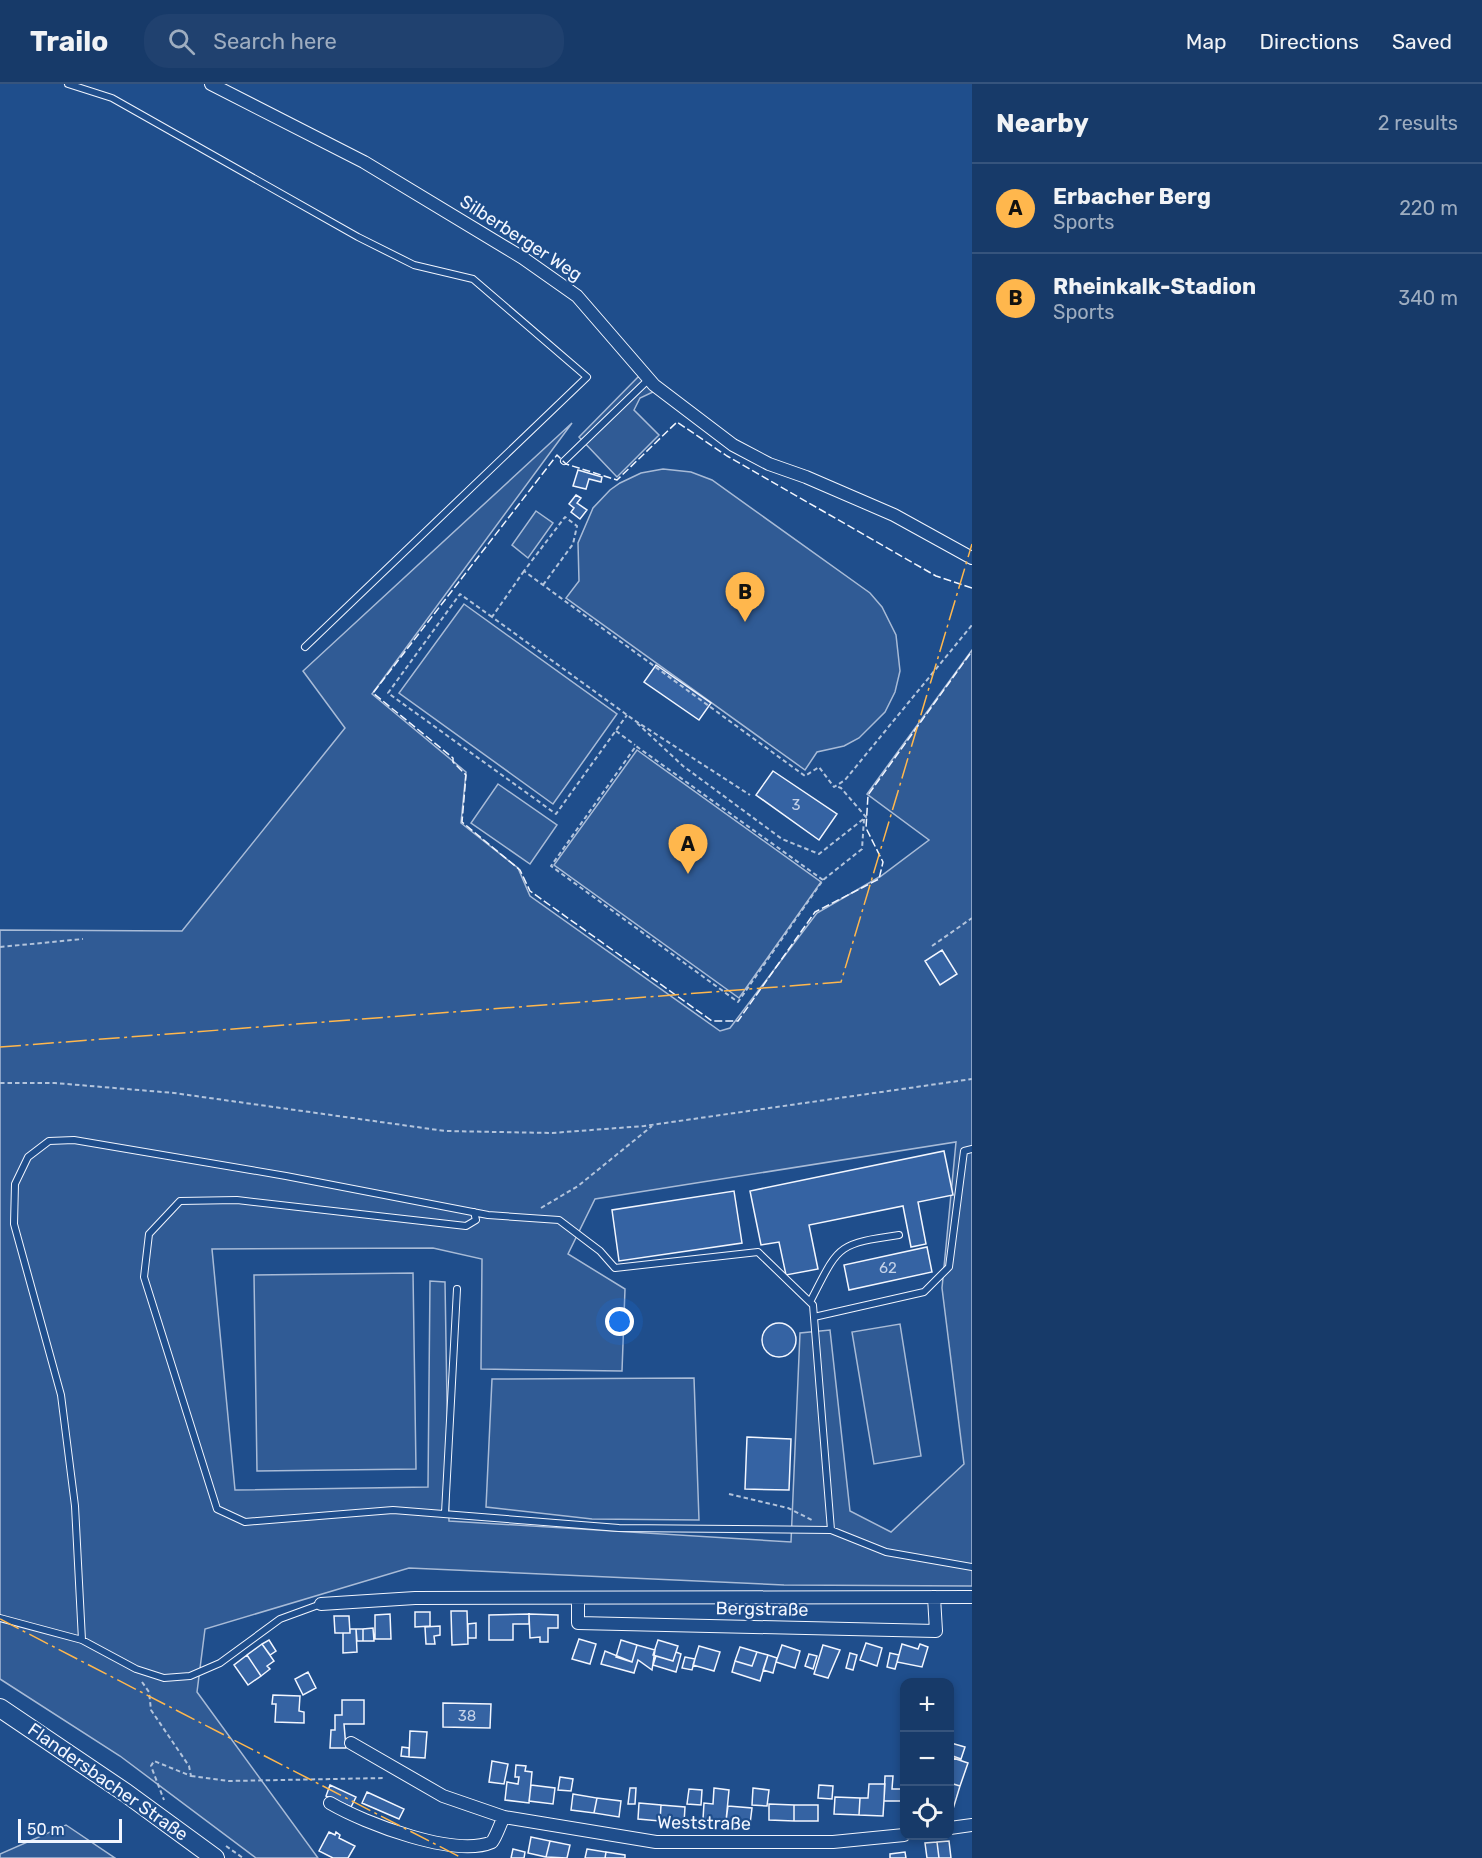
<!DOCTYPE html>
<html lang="en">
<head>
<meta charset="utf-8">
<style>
  :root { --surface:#173a69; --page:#20416f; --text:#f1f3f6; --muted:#9eadc0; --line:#36547d; --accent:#ffb74d }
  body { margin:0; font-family:Rubik,sans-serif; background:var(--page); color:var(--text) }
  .controls { position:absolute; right:18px; bottom:18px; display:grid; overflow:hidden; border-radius:12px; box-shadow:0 3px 9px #0003 }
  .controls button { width:54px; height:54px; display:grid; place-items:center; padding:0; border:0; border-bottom:2px solid var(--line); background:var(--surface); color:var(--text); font:30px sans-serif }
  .scale { position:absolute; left:18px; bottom:15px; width:104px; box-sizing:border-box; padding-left:6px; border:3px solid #f2f6ff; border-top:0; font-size:16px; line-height:21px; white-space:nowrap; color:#f2f6ff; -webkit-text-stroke:4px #1f4e8c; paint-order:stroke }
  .you { position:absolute; left:620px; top:1238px; width:21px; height:21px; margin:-15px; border:4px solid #fff; border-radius:50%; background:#1a73e8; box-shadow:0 0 0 9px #1a73e833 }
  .badge { display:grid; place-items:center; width:39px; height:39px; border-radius:50%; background:var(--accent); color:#111; font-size:20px; font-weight:700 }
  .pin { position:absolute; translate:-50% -50px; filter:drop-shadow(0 2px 3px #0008) }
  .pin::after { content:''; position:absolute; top:32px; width:21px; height:18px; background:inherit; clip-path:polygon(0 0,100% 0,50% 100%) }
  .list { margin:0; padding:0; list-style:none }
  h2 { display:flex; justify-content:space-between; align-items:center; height:78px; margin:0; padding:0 24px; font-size:26px }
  h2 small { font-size:20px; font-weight:400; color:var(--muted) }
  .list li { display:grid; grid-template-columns:39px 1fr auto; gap:18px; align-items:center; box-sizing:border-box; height:90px; padding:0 24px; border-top:2px solid var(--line) }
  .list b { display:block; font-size:22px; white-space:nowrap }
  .list p { margin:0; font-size:20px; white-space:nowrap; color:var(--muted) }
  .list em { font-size:20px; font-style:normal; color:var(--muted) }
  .icon { flex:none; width:33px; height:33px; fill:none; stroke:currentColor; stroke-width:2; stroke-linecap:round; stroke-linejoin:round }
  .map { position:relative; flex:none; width:972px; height:1774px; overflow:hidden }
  header { display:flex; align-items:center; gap:36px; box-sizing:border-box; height:84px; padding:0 30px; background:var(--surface); border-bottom:2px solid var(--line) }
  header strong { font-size:28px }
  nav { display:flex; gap:33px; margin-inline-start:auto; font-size:21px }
  .search { width:420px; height:54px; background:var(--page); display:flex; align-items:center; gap:15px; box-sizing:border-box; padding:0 21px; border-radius:24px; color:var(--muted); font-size:22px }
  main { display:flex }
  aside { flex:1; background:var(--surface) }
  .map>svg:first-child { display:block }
  .built { fill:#305b95; stroke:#a8bbd7; stroke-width:1.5; fill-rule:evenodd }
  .building { fill:#3563a3; stroke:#f2f6ff; stroke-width:1.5 }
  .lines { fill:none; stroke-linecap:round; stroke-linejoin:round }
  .lane-casing { stroke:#f2f6ff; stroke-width:8 }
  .street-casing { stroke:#f2f6ff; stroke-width:14 }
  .secondary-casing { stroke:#f2f6ff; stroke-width:20 }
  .path { stroke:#b3c4dc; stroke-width:2; stroke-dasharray:4.5 3; stroke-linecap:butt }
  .lane { stroke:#1f4e8c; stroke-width:6 }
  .street { stroke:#1f4e8c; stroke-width:12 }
  .secondary { stroke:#1f4e8c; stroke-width:18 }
  .fence { stroke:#f2f6ff; stroke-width:1.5; stroke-dasharray:8 3; stroke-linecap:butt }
  .power { stroke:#ffb74d; stroke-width:1.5; stroke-dasharray:21 4.5 3 4.5; stroke-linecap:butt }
  .labels { text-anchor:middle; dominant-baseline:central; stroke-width:4.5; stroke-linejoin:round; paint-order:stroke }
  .number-label { font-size:15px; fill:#c3d1e8 }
  .street-label { font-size:18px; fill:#f2f6ff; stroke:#1f4e8c }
</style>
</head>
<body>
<header>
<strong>Trailo</strong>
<div class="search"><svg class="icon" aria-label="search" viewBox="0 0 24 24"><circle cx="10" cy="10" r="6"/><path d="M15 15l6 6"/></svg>Search here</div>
<nav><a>Map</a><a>Directions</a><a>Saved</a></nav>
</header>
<main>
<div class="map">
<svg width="972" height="1774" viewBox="0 0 972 1774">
  <rect width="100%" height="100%" fill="#1f4e8c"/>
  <!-- built -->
  <path class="built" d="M639 292 655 307 640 314 634 326 659 351 617 393 579 353Z
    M572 339 372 610 466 688 461 739 518 784 530 812 720 947 730 944 817 829 881 792 929 756 867 710 972 566V1502L784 1501 409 1484 205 1545 197 1608 318 1774H256L120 1672 0 1595V846L182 847 345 644 303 587ZM956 1058 942 1204 964 1380 891 1448 850 1427 830 1246 800 1249 791 1458 449 1437 445 1198 430 1197 428 1403 235 1406 212 1165 433 1164 482 1175 481 1285 622 1287 625 1205 568 1170 595 1115Z
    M663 385 691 388 712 396 870 509 882 523 896 551 900 587 895 608 885 628 859 654 844 662 817 668 805 686 566 514 579 497 578 459 593 424 610 406 620 399 641 389Z
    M536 427 553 439 528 474 512 461Z
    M464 520 617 630 553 720 399 609Z
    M637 666 821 798 739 914 554 781Z
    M498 700 557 741 530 780 471 739Z
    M413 1189 416 1385 257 1387 254 1191Z
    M900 1240 921 1372 874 1380 852 1248Z
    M694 1294 699 1436 592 1435 486 1423 492 1295Z
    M66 1741 115 1774H0V1770Z"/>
  <!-- building -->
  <path class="building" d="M578 386 602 393 601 398 589 395 586 405 573 402Z
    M576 411 581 414 577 419 587 426 580 435 571 428 574 424 569 420Z
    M656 581 711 619 699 636 644 598Z
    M773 687 837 730 819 756 756 711Z
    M942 866 957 890 940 901 925 877Z
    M944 1067 953 1111 918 1118 926 1160 911 1163 903 1122 809 1141 818 1185 786 1191 779 1158 761 1161 750 1107Z
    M734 1107 742 1159 619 1177 612 1126Z
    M927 1163 932 1188 849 1206 844 1181Z
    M762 1256a17 17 0 1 1 34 0a17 17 0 1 1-34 0Z
    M747 1353 791 1355 789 1406 745 1405Z
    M451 1527H467L468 1560 452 1561Z
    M415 1528H430V1542L415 1543Z
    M390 1530 391 1555H375V1531Z
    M529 1530 558 1531V1544H548V1558H540V1553L530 1554Z
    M529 1530V1540H513V1556H489V1531Z
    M334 1532H349L350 1549H335Z
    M476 1539V1554H468V1540Z
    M440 1542V1551L434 1552 435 1560H426L425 1543Z
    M373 1544 374 1557H363V1545Z
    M350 1545H356L357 1568 343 1569V1549H350Z
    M356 1545H363V1557H357Z
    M579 1555 596 1560 590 1580 572 1575Z
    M269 1556 276 1567 270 1571 262 1560Z
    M621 1556 637 1561 632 1578 616 1573Z
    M658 1556 678 1562 673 1577 653 1571Z
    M866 1559 882 1564 877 1582 860 1576Z
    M262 1560 274 1577 267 1582 270 1585 261 1592 247 1571Z
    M902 1560 918 1565 920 1560 928 1563 922 1583 897 1578Z
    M637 1561 655 1566 652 1586 638 1576 634 1589 601 1580 605 1567 632 1578Z
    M782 1561 800 1567 795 1584 776 1578Z
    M823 1561 840 1566 828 1594 814 1590Z
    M699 1562 720 1568 714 1587 693 1581Z
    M740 1563 757 1568 752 1582 735 1577Z
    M676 1568 681 1570 676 1588 653 1581 656 1572 673 1577Z
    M757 1568 768 1571 760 1597 732 1588 735 1577 752 1582Z
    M850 1569 857 1571 853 1586 846 1584Z
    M890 1569 899 1571 895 1585 887 1583Z
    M809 1570 817 1572 813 1585 805 1582Z
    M247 1571 261 1592 248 1601 234 1581Z
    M768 1571 777 1574 773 1589 763 1586Z
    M685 1573 695 1575 692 1586 682 1584Z
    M308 1588 316 1604 303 1611 295 1595Z
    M273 1611 300 1612 299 1627 304 1628V1639L275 1638 276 1620H272Z
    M342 1616H364V1640H344L346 1664H330L331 1646H335V1631H342Z
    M443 1619 491 1620 490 1644 443 1643Z
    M410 1647 427 1648 425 1674 409 1673Z
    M951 1659 965 1663 961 1675 950 1671Z
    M402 1663 409 1664V1673L401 1672Z
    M953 1674 968 1679 960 1702 950 1699Z
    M492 1677 508 1680 504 1700 489 1698Z
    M516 1681 526 1682 525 1687 532 1688 529 1719 505 1716 507 1698 518 1700 519 1693H515Z
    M885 1692H893L892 1705H902L901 1717H884Z
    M560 1693 573 1695 571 1707 558 1706Z
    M950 1699 960 1702 953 1725 950 1724Z
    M869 1700H885L883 1732 859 1731 860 1714H868Z
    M330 1701 356 1713 351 1723 326 1712Z
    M531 1701 555 1704 553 1720 529 1717Z
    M819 1701 833 1702 832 1715 818 1714Z
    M630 1704H636L635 1720H628Z
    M714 1704 729 1706 726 1737 703 1735 704 1719 713 1720Z
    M753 1704 769 1706 767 1722 752 1721Z
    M689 1705 702 1706 701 1721 687 1720Z
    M367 1708 404 1725 399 1735 362 1719Z
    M573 1710 597 1714 594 1729 571 1726Z
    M835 1713 860 1714 859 1731 834 1730Z
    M597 1714 621 1717 619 1733 594 1729Z
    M639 1719 661 1721 660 1737 638 1735Z
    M769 1720 794 1721V1737L769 1736Z
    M661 1721 685 1723 684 1739 660 1737Z
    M794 1721H818V1737H794Z
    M728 1722 752 1724 750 1740 726 1737Z
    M329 1748 335 1751 336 1748 340 1751 339 1754 355 1762 348 1774H333L319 1767Z
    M531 1753 550 1757 546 1773 528 1769Z
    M550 1757 570 1761 567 1774 546 1773Z
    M949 1757 951 1774H939L937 1758Z
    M937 1758 939 1774H927L925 1759Z
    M513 1765 525 1768 524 1774H511Z
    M587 1765 606 1768 605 1774H585Z
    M606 1768 625 1771V1774H605Z
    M905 1768 906 1774H890V1770Z"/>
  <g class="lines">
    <!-- lane casing -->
    <g class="lane-casing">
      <path id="lane" d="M68 0 112 14 358 153 414 181 473 195 587 293 305 563
        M564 377 649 295
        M474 1128 476 1136 466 1142 237 1116 180 1117 149 1150 144 1193 217 1425 245 1438 393 1426 619 1444 831 1446 886 1468 972 1483
        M810 1218C839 1162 835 1160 899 1151
        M814 1233 924 1208 949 1183 964 1067 972 1065
        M445 1429 457 1205
        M0 1534 82 1556 136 1585 164 1594 190 1592 220 1579 280 1535 321 1520
        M82 1556 75 1422 61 1311 14 1140 15 1100 28 1073 49 1057 74 1056 286 1092 488 1131 559 1136 600 1167 615 1184 758 1168 813 1221 831 1446"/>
    </g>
    <!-- street casing -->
    <g class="street-casing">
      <path id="street" d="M211 0 364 78 523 174 577 212 654 301 733 361 769 380 806 393 894 431 972 474
        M578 1515V1539L936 1547 934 1513
        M321 1520 415 1514 972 1513
        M351 1659 443 1712 504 1733 656 1758H833L904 1751
        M330 1719C366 1740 456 1774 492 1758 497 1751 500 1740 504 1733
        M950 1744 972 1741"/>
    </g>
    <!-- secondary casing -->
    <g class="secondary-casing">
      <path id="secondary" d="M0 1624 126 1709 215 1774"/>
    </g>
    <!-- path -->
    <path class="path" d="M524 487 492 533 634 636 750 711
      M543 501 573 460 577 442 565 433 524 487 543 501 805 692 819 683 834 703 845 696 972 541
      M492 533 460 510 388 609 556 730 627 631
      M637 639 683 682 782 755 819 770 866 733 841 704 836 702
      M616 647 635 661
      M823 796 636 662 551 782 738 918 823 796 862 765 864 735
      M932 862 972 834
      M0 863 83 855
      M0 999H55L174 1009 445 1047 552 1049 644 1042 972 995
      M541 1124 578 1102 652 1042
      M729 1410 788 1424 812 1436
      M142 1598 149 1608 151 1626 189 1682 191 1692 154 1677 151 1682 164 1716
      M191 1692 229 1697 385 1694
      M226 1762 243 1774"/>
    <!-- lane -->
    <use href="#lane" class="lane"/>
    <!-- street -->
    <use href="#street" class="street"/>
    <!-- secondary -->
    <use href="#secondary" class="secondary"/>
    <!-- fence -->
    <path class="fence" d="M972 504 936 492 727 372 677 338 617 396 566 380 557 371 373 609 453 674V678L466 691 462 738 520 786 530 807 712 937H738L815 828 879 795 883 778 866 744 868 711 972 567"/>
    <!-- power -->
    <path class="power" d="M0 963 841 898 972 460
      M0 1535 462 1774"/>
  </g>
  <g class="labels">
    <!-- number labels -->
    <g class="number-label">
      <text x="796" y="721">3</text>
      <text x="888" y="1184">62</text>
      <text x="467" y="1632">38</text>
    </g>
    <!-- street labels -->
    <g class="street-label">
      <text transform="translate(521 154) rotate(33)">Silberberger Weg</text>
      <text transform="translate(762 1525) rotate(1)">Bergstraße</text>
      <text transform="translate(108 1698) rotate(35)">Flandersbacher Straße</text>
      <text transform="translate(704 1739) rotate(1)">Weststraße</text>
    </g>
  </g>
</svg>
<div class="controls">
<button>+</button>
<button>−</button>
<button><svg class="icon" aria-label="locate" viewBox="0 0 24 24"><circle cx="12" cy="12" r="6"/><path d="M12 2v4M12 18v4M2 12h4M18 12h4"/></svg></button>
</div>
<div class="scale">50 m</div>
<div class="you"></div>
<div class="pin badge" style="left:688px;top:790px">A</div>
<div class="pin badge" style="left:745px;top:538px">B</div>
</div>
<aside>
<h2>Nearby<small>2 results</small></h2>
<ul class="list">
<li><span class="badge">A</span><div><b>Erbacher Berg</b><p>Sports</p></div><em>220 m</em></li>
<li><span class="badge">B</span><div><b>Rheinkalk-Stadion</b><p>Sports</p></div><em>340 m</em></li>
</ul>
</aside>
</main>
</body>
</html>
